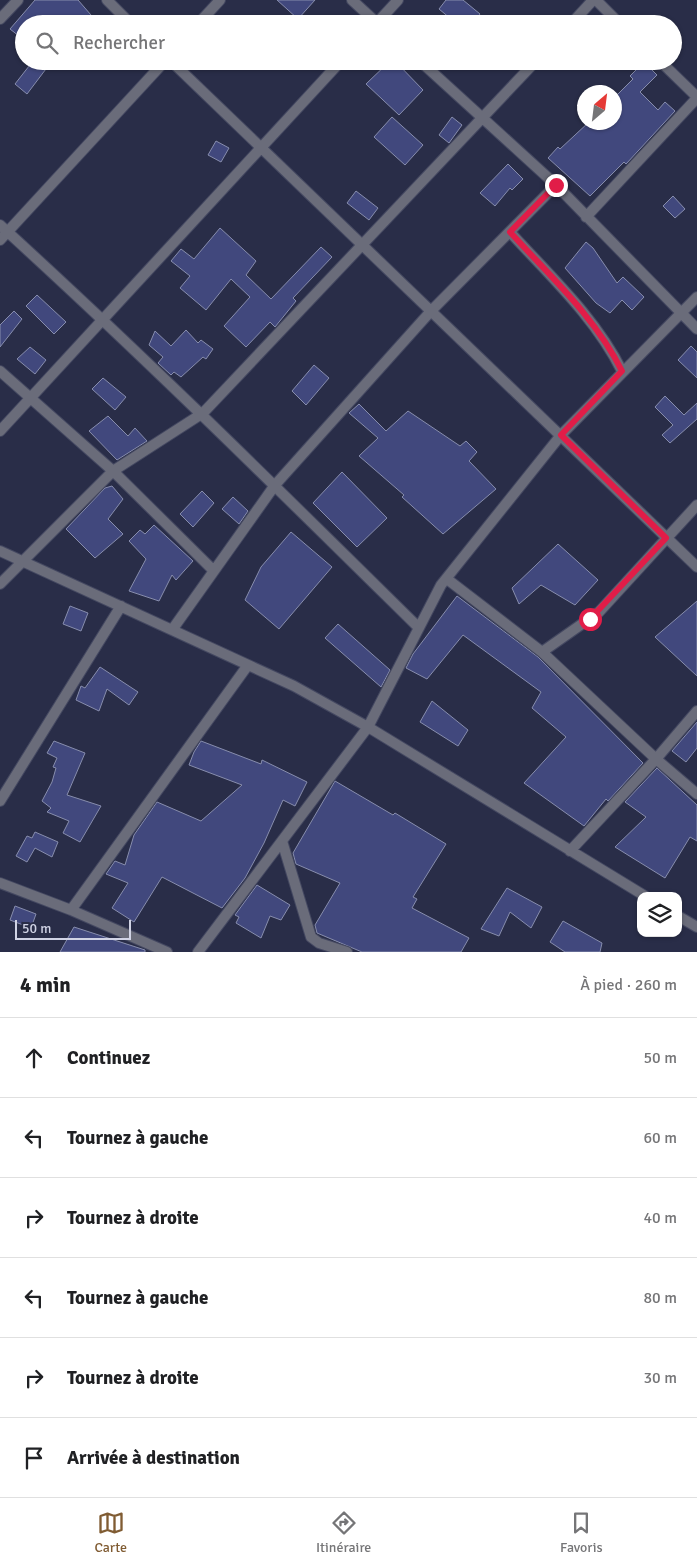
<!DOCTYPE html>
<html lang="fr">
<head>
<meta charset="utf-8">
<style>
  :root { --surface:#fff; --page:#f2f2f2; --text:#202124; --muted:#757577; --line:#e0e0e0; --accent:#805c33 }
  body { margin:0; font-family:Signika,sans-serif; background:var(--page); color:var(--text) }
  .controls { position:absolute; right:15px; bottom:15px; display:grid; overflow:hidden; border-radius:10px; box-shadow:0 1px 4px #0004 }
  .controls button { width:45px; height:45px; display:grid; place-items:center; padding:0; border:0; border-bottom:1px solid var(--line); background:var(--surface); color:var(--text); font:25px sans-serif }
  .compass { position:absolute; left:577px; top:85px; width:45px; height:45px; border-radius:50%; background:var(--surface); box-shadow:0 1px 4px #0004; rotate:28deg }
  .scale { position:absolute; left:15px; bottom:12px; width:116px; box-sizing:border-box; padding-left:5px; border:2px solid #d0d3e5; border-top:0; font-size:14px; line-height:18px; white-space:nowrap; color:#d0d3e5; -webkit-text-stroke:4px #292d48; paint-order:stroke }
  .stop { position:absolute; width:15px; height:15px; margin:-11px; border:4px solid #e11d48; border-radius:50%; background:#fff }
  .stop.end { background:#e11d48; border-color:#fff; box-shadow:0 1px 5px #0008 }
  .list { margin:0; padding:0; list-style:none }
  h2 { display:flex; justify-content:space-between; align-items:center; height:65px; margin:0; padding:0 20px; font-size:21px }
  h2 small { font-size:16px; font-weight:400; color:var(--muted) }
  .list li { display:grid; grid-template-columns:32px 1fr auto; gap:15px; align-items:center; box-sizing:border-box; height:80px; padding:0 20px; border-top:1px solid var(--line) }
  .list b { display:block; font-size:19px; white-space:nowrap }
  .list em { font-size:16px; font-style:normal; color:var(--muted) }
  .icon { flex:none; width:28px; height:28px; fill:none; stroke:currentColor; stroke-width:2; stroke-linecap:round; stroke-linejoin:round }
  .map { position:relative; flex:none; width:697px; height:952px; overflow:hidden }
  .search { position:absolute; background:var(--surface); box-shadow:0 1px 4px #0004; left:15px; right:15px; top:15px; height:55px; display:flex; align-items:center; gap:12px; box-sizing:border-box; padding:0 18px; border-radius:28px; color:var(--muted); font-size:19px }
  .sheet { height:545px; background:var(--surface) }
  nav { display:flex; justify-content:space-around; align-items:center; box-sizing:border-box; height:70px; border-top:1px solid var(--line); background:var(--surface); font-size:14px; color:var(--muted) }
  nav a { display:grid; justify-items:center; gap:2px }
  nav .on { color:var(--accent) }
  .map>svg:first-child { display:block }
  .building { fill:#41487d; stroke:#878dad }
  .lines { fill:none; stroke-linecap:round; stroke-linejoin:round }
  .minor-casing { stroke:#444861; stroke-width:12 }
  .minor { stroke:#6a6c7a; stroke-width:10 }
  .route { stroke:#e11d48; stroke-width:6 }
</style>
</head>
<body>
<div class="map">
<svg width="697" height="952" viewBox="0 0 697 952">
  <rect width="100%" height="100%" fill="#292d48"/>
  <!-- building -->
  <path class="building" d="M35 0H78L91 15 81 24H24V40L10 29Z
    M277 0H315L298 19Z
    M446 0H463L480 14 472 24H457L439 9Z
    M33 61H52L27 94 15 84Z
    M390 61H395L423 90 399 115 366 84Z
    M644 62 657 75 640 92 658 110 665 102 675 111 626 164 624 162 590 196 548 158 558 147 560 149 589 122H614V98L633 79 630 76Z
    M392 117 423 145 405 165 374 137Z
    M452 117 462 125 449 143 439 135Z
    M216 141 229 148 221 162 208 155Z
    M508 164 523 179 512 190 510 188 495 206 480 193Z
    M356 191 378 208 369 220 347 203Z
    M673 196 685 209 675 218 663 206Z
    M220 228 256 261 246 275 271 299 321 247 332 257 293 298 296 301 275 327 270 322 246 347 224 326 250 297 231 279 206 310 180 288 190 276 171 261 181 249 194 259Z
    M586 242 593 248 617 283 623 277 644 297 632 310 622 300 610 313 596 303 565 268Z
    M37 295 66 322 54 334 26 306Z
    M14 311 22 319 0 347V325Z
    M186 330 198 343 201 340 213 349 206 359 203 357 181 377 174 372 171 375 158 363 163 357 149 345 155 331 171 346Z
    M691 346 697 352V378L678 360Z
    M30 347 46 360 35 374 17 359Z
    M314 365 329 378 306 405 292 391Z
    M103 378 126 397 115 410 92 389Z
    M665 396 684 415 697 403V419L670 443 662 435 673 425 655 407Z
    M359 404 386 431 408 411 460 446 466 441 477 452 469 461 496 489 443 534 402 497 404 495 359 456 378 438 349 413Z
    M108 416 128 436 135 428 147 441 117 460 89 431Z
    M342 472 387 518 357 547 313 503Z
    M112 486 123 499 108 519 123 534 95 558 66 529 105 488Z
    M202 491 214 503 193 527 180 514Z
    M233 497 248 511 239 524 222 509Z
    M154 525 193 561 176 580 172 575 159 601 129 591 146 559 129 541 140 530 145 534Z
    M291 532 332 567 279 629 245 600 261 567Z
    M558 544 598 580 575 605 541 585 519 604 512 588Z
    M457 596 538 657 643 763 608 801 606 799 584 826 524 783 566 737 532 708 541 692 463 635 427 679 406 668 413 654Z
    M697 601V676L655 637Z
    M70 606 88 613 81 631 63 624Z
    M338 624 390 670 381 687 325 638Z
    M100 667 138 692 129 705 107 689 99 711 76 700 81 686 85 688Z
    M432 701 468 730 458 746 420 722Z
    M697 722V748L686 762 672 751Z
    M54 741 85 753 67 795 101 806 80 842 63 833 69 821 47 812 51 808 42 801 52 782 56 768 53 767 57 758 47 753Z
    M201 741 261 764 262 760 307 782 295 806 283 800 264 843 245 878 222 908 162 877 134 922 112 908 128 883 106 874 115 861 125 865 134 835 157 802 201 821 242 785 189 765 194 752Z
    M657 768 697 805V841L690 837 665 878 615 847 646 817 625 802Z
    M335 781 393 815 395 813 446 844 413 897 417 899 412 908 469 938 461 952H362L317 933 315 925 340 883 296 864 293 853Z
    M35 832 58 842 52 857 35 848 27 862 16 856 27 836 32 838Z
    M257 885 290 905 281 920 270 916 261 938 236 923 239 917 235 915Z
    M507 888 542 907 531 928 510 912 499 936 481 929Z
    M15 906 36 914 31 928 10 920Z
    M563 921 602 943 600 952H565L550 942Z
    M74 927 145 950V952H60Z"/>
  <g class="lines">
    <!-- minor casing -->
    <g class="minor-casing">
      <path id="minor" d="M107 0 131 24
        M352 0 378 24
        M596 0 620 24
        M0 19 18 0
        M198 24 220 0
        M376 24 398 0
        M571 24 593 0
        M171 61 697 567
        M420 61 556 185 697 329
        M660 61 697 97
        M586 217 697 98
        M0 225C144 356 281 492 419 628
        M510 232C550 276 595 317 622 371
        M0 240 165 61
        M0 371 113 471 214 571
        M0 431 341 61
        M0 551 294 686 368 727 645 896
        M447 579 542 652 656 759 697 794
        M0 584 113 471 203 413 536 61
        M172 630 275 485 431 311 556 185
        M542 652 599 612 697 505
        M0 801 121 606
        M282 841 311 937 319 943 347 952
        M570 851 656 759 697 711
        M0 883 71 910 167 952
        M71 910 248 665
        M678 916 697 927
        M198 952 368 727 441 585 561 435 697 297"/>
    </g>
    <!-- minor -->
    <use href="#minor" class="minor"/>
  </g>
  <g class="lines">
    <!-- route -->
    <path class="route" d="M556 185 510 232C550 276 595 317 622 371L561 435 666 538 590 619"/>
  </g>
</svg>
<div class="controls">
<button><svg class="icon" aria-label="layers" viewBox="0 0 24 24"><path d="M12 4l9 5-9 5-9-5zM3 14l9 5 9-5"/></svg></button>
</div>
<svg class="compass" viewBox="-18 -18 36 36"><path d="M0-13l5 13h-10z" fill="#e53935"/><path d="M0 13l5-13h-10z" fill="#757577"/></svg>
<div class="scale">50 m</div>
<div class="stop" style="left:590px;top:619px"></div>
<div class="stop end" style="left:556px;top:185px"></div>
<div class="search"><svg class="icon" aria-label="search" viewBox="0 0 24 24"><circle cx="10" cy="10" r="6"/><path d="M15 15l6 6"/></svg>Rechercher</div>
</div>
<section class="sheet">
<h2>4 min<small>À pied · 260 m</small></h2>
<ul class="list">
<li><svg class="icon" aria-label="ahead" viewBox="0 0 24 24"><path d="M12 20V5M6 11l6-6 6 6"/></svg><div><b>Continuez</b></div><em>50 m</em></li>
<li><svg class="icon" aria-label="left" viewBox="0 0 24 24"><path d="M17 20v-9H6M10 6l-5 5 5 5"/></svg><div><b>Tournez à gauche</b></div><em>60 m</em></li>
<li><svg class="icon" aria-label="right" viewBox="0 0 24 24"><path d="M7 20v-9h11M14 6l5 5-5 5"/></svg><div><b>Tournez à droite</b></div><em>40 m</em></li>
<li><svg class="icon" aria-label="left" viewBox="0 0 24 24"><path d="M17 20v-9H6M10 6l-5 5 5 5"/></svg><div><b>Tournez à gauche</b></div><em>80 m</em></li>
<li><svg class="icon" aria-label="right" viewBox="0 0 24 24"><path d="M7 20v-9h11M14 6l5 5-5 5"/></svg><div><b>Tournez à droite</b></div><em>30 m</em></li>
<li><svg class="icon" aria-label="arrive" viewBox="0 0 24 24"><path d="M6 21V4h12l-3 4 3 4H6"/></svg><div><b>Arrivée à destination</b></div></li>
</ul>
</section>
<nav>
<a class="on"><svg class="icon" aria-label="map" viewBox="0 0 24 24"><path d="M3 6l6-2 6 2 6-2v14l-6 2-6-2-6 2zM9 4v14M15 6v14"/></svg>Carte</a>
<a><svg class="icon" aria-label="directions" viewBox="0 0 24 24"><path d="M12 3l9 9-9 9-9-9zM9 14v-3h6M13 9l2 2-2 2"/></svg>Itinéraire</a>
<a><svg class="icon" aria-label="saved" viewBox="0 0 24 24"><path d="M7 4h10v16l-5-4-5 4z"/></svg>Favoris</a>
</nav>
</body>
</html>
